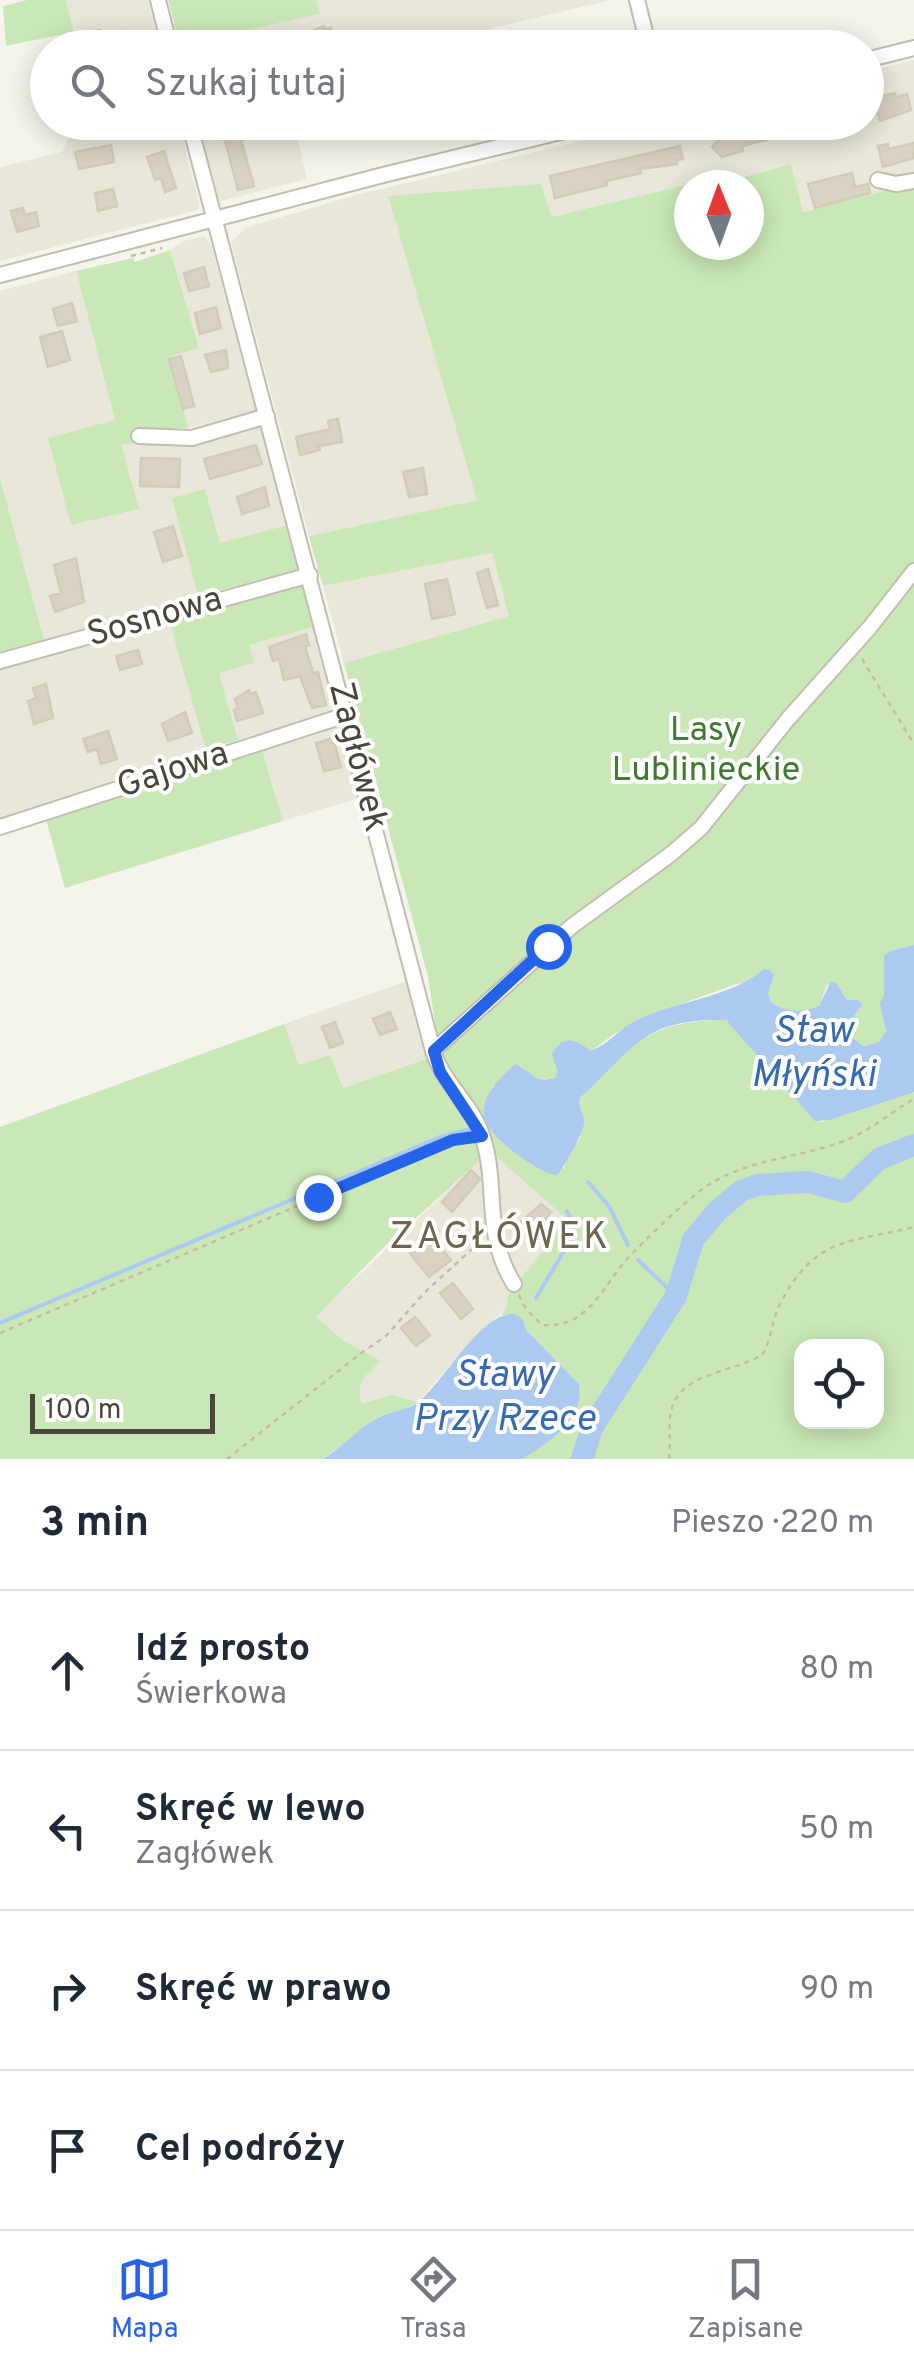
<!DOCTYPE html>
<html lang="pl">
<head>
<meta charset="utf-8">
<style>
  :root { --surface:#fff; --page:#f2f2f3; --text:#1f2937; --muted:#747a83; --line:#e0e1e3; --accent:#2563eb }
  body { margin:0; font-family:Overpass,sans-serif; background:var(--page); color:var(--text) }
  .controls { position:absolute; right:30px; bottom:30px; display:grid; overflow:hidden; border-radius:20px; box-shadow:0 5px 25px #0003 }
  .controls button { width:90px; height:90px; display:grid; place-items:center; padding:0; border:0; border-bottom:2px solid var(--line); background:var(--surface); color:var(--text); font:50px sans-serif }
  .compass { position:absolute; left:674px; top:170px; width:90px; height:90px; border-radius:50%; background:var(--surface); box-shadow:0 5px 25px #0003; rotate:359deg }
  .scale { position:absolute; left:30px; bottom:25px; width:185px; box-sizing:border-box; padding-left:10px; border:5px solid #4a463a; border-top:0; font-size:28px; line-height:35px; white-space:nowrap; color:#4a463a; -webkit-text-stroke:8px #fff; paint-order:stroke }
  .stop { position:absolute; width:30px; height:30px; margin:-22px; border:8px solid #2563eb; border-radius:50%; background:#fff }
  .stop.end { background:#2563eb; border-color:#fff; box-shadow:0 2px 10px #0008 }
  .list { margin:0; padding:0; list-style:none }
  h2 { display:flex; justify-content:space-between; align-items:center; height:130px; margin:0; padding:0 40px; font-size:42px }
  h2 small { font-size:32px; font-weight:400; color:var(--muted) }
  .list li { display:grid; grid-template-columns:65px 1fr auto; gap:30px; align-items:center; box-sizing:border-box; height:160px; padding:0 40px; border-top:2px solid var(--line) }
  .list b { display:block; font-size:38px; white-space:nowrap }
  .list p { margin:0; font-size:32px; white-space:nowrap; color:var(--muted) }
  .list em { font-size:32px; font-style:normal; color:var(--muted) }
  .icon { flex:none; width:55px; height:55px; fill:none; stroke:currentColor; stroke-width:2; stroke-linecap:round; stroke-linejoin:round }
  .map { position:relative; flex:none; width:914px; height:1459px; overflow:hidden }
  .search { position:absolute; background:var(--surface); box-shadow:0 5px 25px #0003; left:30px; right:30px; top:30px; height:110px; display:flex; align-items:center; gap:25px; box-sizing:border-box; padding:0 35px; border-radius:55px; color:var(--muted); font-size:38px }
  .sheet { height:770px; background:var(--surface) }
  nav { display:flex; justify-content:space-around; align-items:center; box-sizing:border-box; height:140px; border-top:2px solid var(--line); background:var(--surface); font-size:28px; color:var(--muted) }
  nav a { display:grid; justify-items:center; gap:5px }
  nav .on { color:var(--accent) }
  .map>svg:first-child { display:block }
  .residential { fill:#e9e7da }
  .green { fill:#cae8b7; fill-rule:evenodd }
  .water { fill:#acc9ef }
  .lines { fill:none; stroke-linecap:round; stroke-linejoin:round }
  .stream { stroke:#acc9ef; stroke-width:4 }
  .river { stroke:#acc9ef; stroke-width:22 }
  .building { fill:#d7d2c2; stroke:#d2cbb5; stroke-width:2.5 }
  .minor-casing { stroke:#c1beaf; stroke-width:18 }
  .path { stroke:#c2bca0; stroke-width:2.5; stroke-dasharray:5 5; stroke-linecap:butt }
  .minor { stroke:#fff; stroke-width:14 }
  .route { stroke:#2563eb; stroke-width:12 }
  .labels { text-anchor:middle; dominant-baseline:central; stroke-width:8; stroke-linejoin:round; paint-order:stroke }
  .street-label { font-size:35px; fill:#4a463a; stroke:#fff }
  .park-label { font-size:35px; fill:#3f7b2e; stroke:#fff }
  .water-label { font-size:38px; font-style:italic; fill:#356ab4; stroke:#fff }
  .neighbourhood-label { font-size:38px; letter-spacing:2.5px; fill:#6d6651; stroke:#fff }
</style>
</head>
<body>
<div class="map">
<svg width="914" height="1459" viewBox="0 0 914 1459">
  <rect width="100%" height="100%" fill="#f5f4ec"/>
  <!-- residential -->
  <path class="residential" d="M66 0H148L160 47H78Z
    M316 0H611L414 47 180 48V45L319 14Z
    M914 60V183L802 212 791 164 711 185 709 179 551 217 477 500 309 536 231 243 245 228 352 196 655 123 866 122 867 72Z
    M76 123H179L199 203 198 210 0 261V167L62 152Z
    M199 123H350L297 135 307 179 221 201 216 196Z
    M204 236 211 244 256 410 189 428 169 357 199 348 170 250 183 241Z
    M76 271 121 443 193 445 261 427 291 524 220 543 173 498 198 596 44 640 0 478V291Z
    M492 553 510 616 344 663 323 586Z
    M168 618 206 750 0 817V666Z
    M320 625 340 708 238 740 218 673 253 663 248 645Z
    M339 722 362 797 283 821 261 747Z
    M410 980 429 1058 343 1089 299 1066 284 1024Z
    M490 1150 567 1219 508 1295 506 1308 468 1344 418 1402 391 1395 362 1405 357 1392 362 1378 380 1361 343 1340 315 1317Z"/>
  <!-- green -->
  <path class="green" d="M27 0H66L74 32 6 46 3 6Z
    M168 0H316L320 14 180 45Z
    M791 164 803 212 914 183V562L874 613 879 627 914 582V945L890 951 882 1011 886 1033 880 1042 864 1046 854 1039 851 1022 855 1011 860 1008 847 1000 837 984 827 985 819 1006C804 1013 785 1012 771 1002L768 993 750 982 736 984 657 1013 614 1034 555 1078C539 1082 530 1077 520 1065L492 1087 484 1115 564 1169 568 1153 580 1138V1098C630 1046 648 1020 726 1020L821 1122 914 1092V1459H522C546 1442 586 1417 579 1384L527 1331 522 1318 501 1315 506 1308 508 1295 567 1219 490 1151 384 1247 316 1317 343 1340 381 1361C366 1375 354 1383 362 1404L391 1395 418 1402 398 1413 381 1416 323 1459H0V1127L284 1024 299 1065 330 1055 343 1088 429 1058 433 1073 489 1148 448 1079 438 1042 428 977 344 663 509 616 492 553 323 586 309 536 477 500 388 196 541 184 551 217 710 179 712 185ZM689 185H749V245H689ZM802 1346H876V1422H802Z
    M170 250 199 348 169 357 189 428 142 429 136 432 139 444H121L139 509 71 525 48 438 115 420 76 271 133 258 135 262Z
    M0 478 44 640 0 652Z
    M205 489 220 543 291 524 303 561 299 570 198 596 172 498Z
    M302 581 309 585 320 625 249 645 254 663 219 673 238 740 206 750 168 618Z
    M261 747 283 821 65 888 45 816Z"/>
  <!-- water -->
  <path class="water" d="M914 945V1092L909 1094 829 1120 815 1121 726 1020C642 1018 635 1048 580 1098 578 1109 584 1112 584 1123 584 1131 563 1170 557 1175 539 1174 487 1136 484 1117 481 1095 501 1077 515 1064 532 1070 531 1084 555 1078L558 1072 552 1055C561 1035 575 1038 590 1051 607 1046 619 1029 635 1021 671 1002 734 997 764 969L770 970 774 975 768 993 771 1002C785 1012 803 1013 819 1006L831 981 837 984 847 1000H858L862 1005C852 1016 851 1023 854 1039L864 1046 879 1042 886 1032 880 1003 884 995V956L890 951Z
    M513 1314 522 1318 527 1331 579 1384C586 1419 548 1443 522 1459H323C343 1447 359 1427 380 1417 392 1411 405 1411 417 1403 444 1383 478 1314 513 1314Z"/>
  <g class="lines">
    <!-- stream -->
    <path class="stream" d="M588 1182 609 1206 628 1245
      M638 1260 676 1296
      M536 1298 573 1236 575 1227 567 1211
      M0 1323 440 1137 475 1128"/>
    <!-- river -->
    <path class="river" d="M582 1459 592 1428 676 1296 693 1240 717 1211 741 1191 757 1185 808 1182 845 1192 879 1159 914 1145"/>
  </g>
  <!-- building -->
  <path class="building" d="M324 26 325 29 331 28 335 42 324 48H310L306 34Z
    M100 30 102 38 127 31 131 46 79 48 78 45 89 42 87 33Z
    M895 93 896 97 907 94 911 110 880 121 878 114 873 111 876 106 874 98Z
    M237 125 254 186 238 190 222 129Z
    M725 126 730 134 762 126 766 140 742 146 743 151 722 157 712 147 723 135Z
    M914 143V158L883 167 878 146 888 144 889 149Z
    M111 145 114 162 79 169 75 152Z
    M680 146 683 159 676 160 677 164 640 169 641 173 606 181 607 185 555 198 550 176Z
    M164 151 176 188 165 192 161 178 155 180 147 157Z
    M852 173 855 187 868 184 870 193 815 208 808 184Z
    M113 189 117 206 98 211 95 193Z
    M23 208 25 215 36 212 39 226 17 232 11 211Z
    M204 267 209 286 189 291 184 273Z
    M72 303 77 321 58 326 53 309Z
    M216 307 221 328 200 334 195 313Z
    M62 331 70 360 48 367 40 337Z
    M226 350 228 368 211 372 205 355Z
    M181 356 194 406 183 409 169 359Z
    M338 419 342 442 319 446 320 450 300 455 296 437 330 429 328 421Z
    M256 445 262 464 210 479 204 459Z
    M141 458 180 459 179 487 140 486Z
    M423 468 427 494 409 497 403 472Z
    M265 487 269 506 242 514 237 497Z
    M173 526 182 556 163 562 154 532Z
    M76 558 84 602 55 612 50 596 61 593 54 565Z
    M488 569 498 605 487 608 477 573Z
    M447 579 455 614 432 619 425 584Z
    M306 634 309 645 305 646 313 673 318 672 326 705 312 708 300 676 284 680 279 659 273 661 269 647Z
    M138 650 142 664 120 670 116 656Z
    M46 684 53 718 34 724 28 701 36 698 33 688Z
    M249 690 250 694 256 692 263 713 237 721 234 710 238 708 235 699Z
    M185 712 192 733 168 741 162 724Z
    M108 731 117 759 101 764 97 749 88 752 83 739Z
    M333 738 341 767 324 771 316 743Z
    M390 1012 397 1029 380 1035 373 1019Z
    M335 1022 343 1043 330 1048 322 1027Z
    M471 1170 480 1179 452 1212 442 1202Z
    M541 1204 551 1212 530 1240 514 1228Z
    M431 1236 451 1260 429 1277 410 1253Z
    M453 1283 473 1309 461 1319 440 1293Z
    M415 1317 430 1335 416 1346 401 1328Z"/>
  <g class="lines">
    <!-- minor casing -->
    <g class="minor-casing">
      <path id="minor" d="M158 0 170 48
        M637 0 649 48
        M866 60 914 48
        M189 122 433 1051C443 1083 470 1102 481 1132 500 1184 481 1231 514 1284
        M878 180 896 184 914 181
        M0 275 383 175 602 122
        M139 436 192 438 267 416
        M0 661 310 575
        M0 827 346 715
        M433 1051 572 926 671 854 701 828 788 719 870 627 914 571"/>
    </g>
    <!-- path -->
    <path class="path" d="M612 129 639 122
      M131 256 162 248
      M862 659 914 744
      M519 1295 526 1309 542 1325C589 1329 602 1286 628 1258 649 1236 673 1213 696 1194 738 1159 793 1160 841 1142 868 1133 889 1113 914 1099
      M0 1333 435 1147 471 1137
      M227 1459 360 1354 386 1336 424 1293 483 1239
      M669 1459C671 1443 668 1427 671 1411 679 1373 734 1372 762 1355 772 1340 771 1321 780 1304 815 1236 849 1243 914 1227"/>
    <!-- minor -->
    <use href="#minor" class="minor"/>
  </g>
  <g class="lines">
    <!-- route -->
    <path class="route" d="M318 1197 453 1140 482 1136 440 1072 434 1051 548 946"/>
  </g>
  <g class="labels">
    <!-- street labels -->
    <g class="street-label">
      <text transform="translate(155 618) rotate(-16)">Sosnowa</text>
      <text transform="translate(357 757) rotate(76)">Zagłówek</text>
      <text transform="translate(173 771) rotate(-18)">Gajowa</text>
    </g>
    <!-- park labels -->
    <g class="park-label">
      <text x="706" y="731">Lasy<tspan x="706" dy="40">Lublinieckie</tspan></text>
    </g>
    <!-- water labels -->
    <g class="water-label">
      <text x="813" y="1032">Staw<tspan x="813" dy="44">Młyński</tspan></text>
      <text x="504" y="1376">Stawy<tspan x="504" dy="44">Przy Rzece</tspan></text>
    </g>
    <!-- neighbourhood labels -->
    <g class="neighbourhood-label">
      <text x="500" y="1238">ZAGŁÓWEK</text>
    </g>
  </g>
</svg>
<div class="controls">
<button><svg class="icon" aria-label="locate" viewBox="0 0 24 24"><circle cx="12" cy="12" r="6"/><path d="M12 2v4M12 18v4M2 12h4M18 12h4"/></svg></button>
</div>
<svg class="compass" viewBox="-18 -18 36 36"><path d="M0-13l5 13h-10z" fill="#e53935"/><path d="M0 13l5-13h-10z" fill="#747a83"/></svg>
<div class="scale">100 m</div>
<div class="stop" style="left:548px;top:946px"></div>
<div class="stop end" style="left:318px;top:1197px"></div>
<div class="search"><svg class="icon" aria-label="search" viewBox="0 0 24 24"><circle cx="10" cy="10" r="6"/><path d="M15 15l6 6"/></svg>Szukaj tutaj</div>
</div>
<section class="sheet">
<h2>3 min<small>Pieszo · 220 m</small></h2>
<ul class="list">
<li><svg class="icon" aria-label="ahead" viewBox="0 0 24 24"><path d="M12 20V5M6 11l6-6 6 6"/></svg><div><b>Idź prosto</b><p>Świerkowa</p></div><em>80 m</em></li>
<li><svg class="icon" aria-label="left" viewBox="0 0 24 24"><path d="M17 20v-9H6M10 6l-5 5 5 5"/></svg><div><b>Skręć w lewo</b><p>Zagłówek</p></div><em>50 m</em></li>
<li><svg class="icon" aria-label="right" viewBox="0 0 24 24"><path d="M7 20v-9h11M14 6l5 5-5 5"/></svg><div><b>Skręć w prawo</b></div><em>90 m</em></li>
<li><svg class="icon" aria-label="arrive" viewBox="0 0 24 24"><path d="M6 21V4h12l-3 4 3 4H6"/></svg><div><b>Cel podróży</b></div></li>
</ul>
</section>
<nav>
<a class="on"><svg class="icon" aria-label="map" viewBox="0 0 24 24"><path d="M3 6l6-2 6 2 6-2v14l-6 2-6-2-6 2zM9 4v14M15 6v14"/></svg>Mapa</a>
<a><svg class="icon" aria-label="directions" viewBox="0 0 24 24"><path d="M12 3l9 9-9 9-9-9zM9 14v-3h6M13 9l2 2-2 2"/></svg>Trasa</a>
<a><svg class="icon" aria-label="saved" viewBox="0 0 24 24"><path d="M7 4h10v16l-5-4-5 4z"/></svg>Zapisane</a>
</nav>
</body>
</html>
